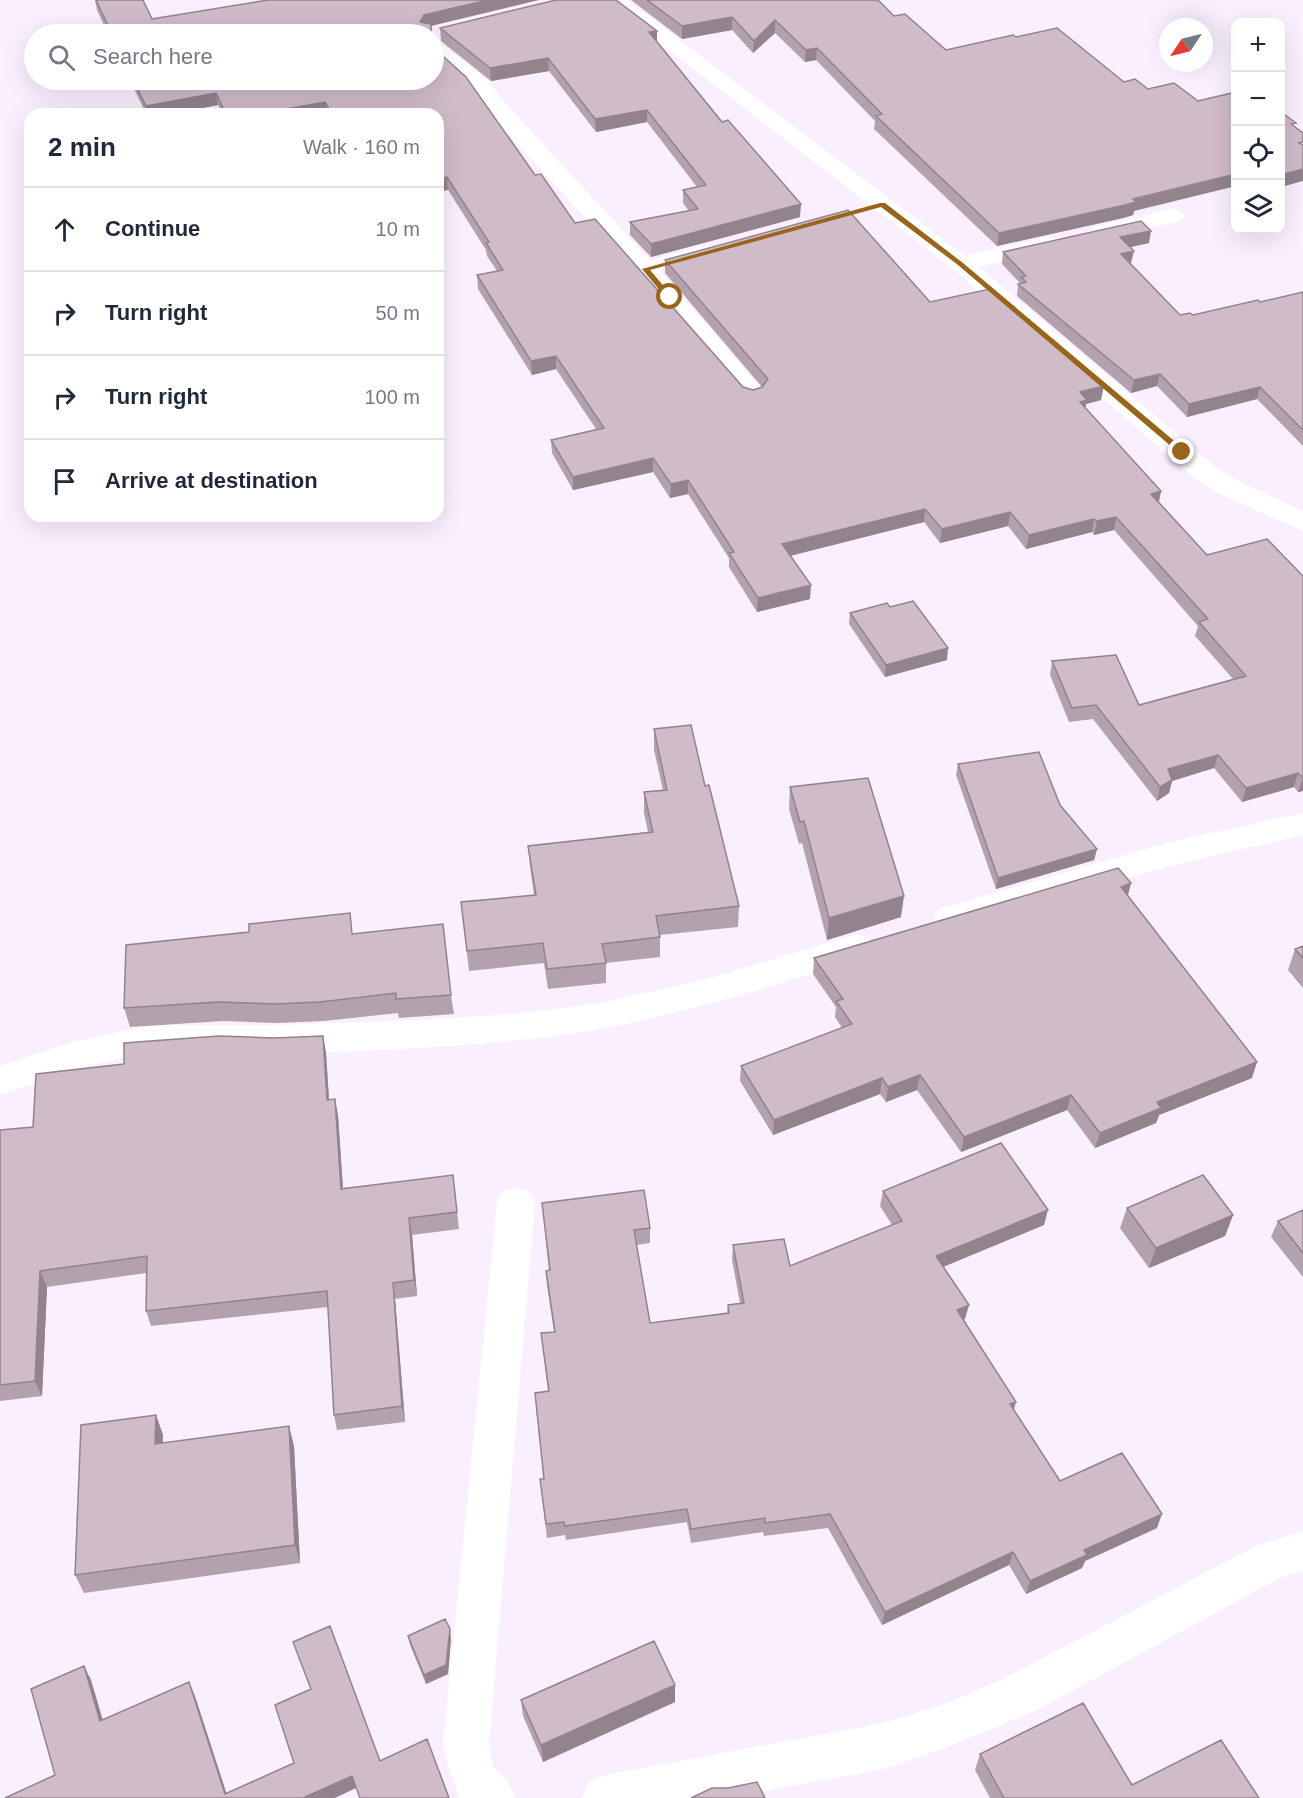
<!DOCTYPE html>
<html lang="en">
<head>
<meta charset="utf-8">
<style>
  :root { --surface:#fff; --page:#f6f6f7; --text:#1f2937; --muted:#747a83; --line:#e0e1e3 }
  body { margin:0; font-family:Arial,sans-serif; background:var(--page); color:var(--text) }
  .controls { position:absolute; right:18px; top:18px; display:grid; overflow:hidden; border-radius:12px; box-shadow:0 6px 24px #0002 }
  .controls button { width:54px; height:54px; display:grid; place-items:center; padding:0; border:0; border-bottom:2px solid var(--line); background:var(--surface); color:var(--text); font:30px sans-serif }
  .compass { position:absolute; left:1159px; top:18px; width:54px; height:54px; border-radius:50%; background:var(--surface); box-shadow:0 6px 24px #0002; rotate:235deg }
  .stop { position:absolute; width:18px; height:18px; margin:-14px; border:4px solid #99651b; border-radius:50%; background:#fff }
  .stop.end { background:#99651b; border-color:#fff; box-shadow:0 2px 6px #0008 }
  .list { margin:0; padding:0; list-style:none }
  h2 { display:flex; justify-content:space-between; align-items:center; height:78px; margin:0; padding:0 24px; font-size:26px }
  h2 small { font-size:20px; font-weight:400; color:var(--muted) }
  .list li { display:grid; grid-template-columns:39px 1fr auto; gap:18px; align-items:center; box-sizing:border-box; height:84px; padding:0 24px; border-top:2px solid var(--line) }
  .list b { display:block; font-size:22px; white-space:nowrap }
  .list em { font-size:20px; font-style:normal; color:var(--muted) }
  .icon { flex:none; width:33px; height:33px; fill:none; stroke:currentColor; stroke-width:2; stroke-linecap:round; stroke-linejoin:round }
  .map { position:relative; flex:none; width:1303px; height:1798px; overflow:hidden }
  .search { position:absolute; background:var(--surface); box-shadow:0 6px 24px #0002; left:24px; top:24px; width:420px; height:66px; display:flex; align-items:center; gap:15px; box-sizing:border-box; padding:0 21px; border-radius:33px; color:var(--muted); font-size:22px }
  .panel { position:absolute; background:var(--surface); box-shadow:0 6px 24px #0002; left:24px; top:108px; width:420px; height:414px; border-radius:18px }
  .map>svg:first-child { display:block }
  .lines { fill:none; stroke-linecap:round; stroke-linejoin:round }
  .minor { fill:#fff; fill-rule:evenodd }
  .wall { fill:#b3a1ad }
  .shaded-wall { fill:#92838d }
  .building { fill:#d0bbc9; stroke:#92838d; stroke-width:1.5 }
  .route { fill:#99651b }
</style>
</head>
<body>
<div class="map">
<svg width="1303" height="1798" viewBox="0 0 1303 1798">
  <rect width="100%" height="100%" fill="#faefff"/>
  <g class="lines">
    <!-- minor -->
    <path class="minor" d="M604 0H627L965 256 1047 237 1055 239 1059 244 1055 249 979 267 1217 468 1238 481 1303 511V531L1218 493 1197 480 953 269Z
      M434 41 441 43 488 81 505 103 650 260 707 245 715 247 719 252 715 257 661 272 761 388 765 393 761 398 752 401 743 398 637 274 489 113 472 91 434 57Z
      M1173 209 1181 211 1185 216 1181 221 1100 239 1092 237 1088 232 1092 227Z
      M1303 813V835L1170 866 951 930 939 927 934 918 939 909 1170 842Z
      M856 934 868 938 873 947 868 956C753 992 641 1029 520 1040 440 1048 360 1052 280 1053 232 1053 183 1049 135 1056 88 1063 45 1080 0 1095V1066L72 1042 137 1028 178 1025H280L419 1020 523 1013 595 1004 708 979Z
      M516 1187 529 1192 535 1203 489 1744 493 1766 508 1782 515 1798H460L448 1767 443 1744 497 1203 503 1192Z
      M1303 1531V1571L1280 1578 1035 1711 947 1747 884 1769 727 1798H582L589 1782 605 1775 884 1723 947 1703 1003 1679 1256 1546Z"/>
  </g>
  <!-- wall -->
  <path class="wall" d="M95 0H143L152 19 431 26 432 34H108L97 10Z
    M631 0H878L894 16 1134 211 1133 215 1123 218 997 246 874 129 875 121 816 60 805 62 775 33 753 53 732 30 682 39Z
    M440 28 657 42 800 217 651 257 630 235V222L689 211 683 203V190L697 187 647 122 596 132 549 71 491 81 441 41Z
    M130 80H434L535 175 575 223 743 387 753 390 762 387 665 273V260L930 302 1101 400 1086 404V408L1161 491 1159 502 1207 555 1303 576V791L1298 792 1294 787 1242 802 1214 768 1172 781 1169 793 1157 801 1093 719 1069 722 1050 675 1052 661 1139 705 1233 679 1195 636 1198 626 1114 530 1094 535 1092 532 1026 549 1008 526 940 543 924 522 790 556 810 599 757 612 729 567V558L688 494 670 498 653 472 573 490 552 453 551 440 596 429 556 369 532 375 478 289 477 275 497 271 487 256 486 250 448 190 438 114H222L218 105 171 114H146Z
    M1149 243 1129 247 1131 263V264L1180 315H1193L1260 302 1303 292V446L1257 399 1187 417 1157 386 1131 393 1017 296 1018 284 1020 283 1002 264 1003 252Z
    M890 607 947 660 885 677 849 624 850 613Z
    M654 729 705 786 739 906 738 927 660 935V957L606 963V983L548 989 544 963 469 971 461 902 534 895 530 866 528 846 648 832 644 813V792L663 790 654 750Z
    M958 764 1060 805 1097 849 1094 860 996 889 956 775Z
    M790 787 901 917 827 940 802 843 799 844 789 809Z
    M1131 883 1127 896 1252 1078 1159 1115 1156 1123 1095 1148 1067 1110 961 1152 917 1090 886 1102 880 1094 773 1135 740 1081 741 1066 842 1028 835 1017 836 1007 813 974 814 958Z
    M353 933 451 995 454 1014 399 1018 398 1013 324 1021 278 1023 223 1021 130 1027 124 1008Z
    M1303 946V988L1288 970 1295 949Z
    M323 1036 326 1053 329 1099 338 1115 343 1188 453 1175 459 1229 412 1235 417 1296 395 1299 405 1422 337 1430 334 1415 328 1307 151 1326 146 1311V1273L47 1287 42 1396 0 1401V1130L33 1127 124 1064 274 1038Z
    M883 1191 1044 1225 943 1267 965 1319 963 1320 1014 1409 1060 1481 1157 1528 1085 1561 1082 1568 1026 1594 1009 1565 882 1625 828 1528 764 1536 763 1532 691 1543 687 1522 566 1540 565 1535 547 1538 540 1479H544L536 1407 548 1391 541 1333 554 1332 547 1285 546 1271 549 1270 542 1203 650 1228V1243L636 1245 650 1323 727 1313 728 1305 740 1303 732 1260 733 1245 790 1266 892 1225 880 1206Z
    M1127 1208 1233 1215 1225 1236 1149 1268 1120 1228Z
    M1303 1210V1277L1271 1237 1278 1221Z
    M156 1415 163 1435V1443L294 1446 300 1563 84 1593 75 1575Z
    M408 1636 451 1638 448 1674 426 1684 410 1645Z
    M521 1700 675 1702 543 1762 523 1716Z
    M980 1754 1132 1785 1259 1798H990L975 1770Z"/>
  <!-- shaded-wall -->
  <path class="shaded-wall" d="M488 0H539L431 26 432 34 420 22 424 15Z
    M732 17V30L682 39V26Z
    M775 20V33L753 53 754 41Z
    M657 31V44L649 32Z
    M817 48 816 60 805 62 806 50Z
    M548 58 549 71 491 81 490 68Z
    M216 93 218 105 171 114H147L146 106Z
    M325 102 327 114H258Z
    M647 110V122L596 132 595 119Z
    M1303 169V181L1281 187V175Z
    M1236 174V186L1134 211 1133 215 1123 218 997 246 999 233Z
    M447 177 448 190 438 192V179Z
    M801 204 800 217 651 257V244Z
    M1151 231 1149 243 1118 250 1120 237Z
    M1134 251 1131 263 1119 266 1121 254Z
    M556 356V369L532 375 531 361Z
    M1160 374 1157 386 1131 393 1134 380Z
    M1104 386 1101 400 1086 404 1084 413 1078 415 1080 392Z
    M1260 387 1257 399 1187 417 1189 404Z
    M653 458V472L573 490V477Z
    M688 480V494L670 498 671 484Z
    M1161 491 1158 505 1151 494Z
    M925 509 924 522 781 558 782 544Z
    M1010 512 1008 526 940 543 942 529Z
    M1116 517 1114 530 1094 535 1097 521Z
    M1094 519 1092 532 1026 549 1029 535Z
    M811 585 810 599 757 612 758 598Z
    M948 648 947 660 885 677 886 665Z
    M1218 755 1214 768 1172 781 1169 793 1157 801 1160 787 1168 769Z
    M1298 773 1294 787 1242 802 1246 788Z
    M1303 778V791L1298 792Z
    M1097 849 1094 860 996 889 998 878Z
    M1131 883 1127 899 1121 887Z
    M904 896 901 917 827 940 829 918Z
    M323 1036 326 1053 330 1116 327 1100Z
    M1257 1062 1252 1078 1159 1115 1156 1123 1095 1148 1100 1133 1157 1102Z
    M920 1075 917 1090 886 1102 888 1087Z
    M882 1078 880 1094 773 1135 774 1120Z
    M1071 1095 1067 1110 961 1152 964 1137Z
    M335 1099 338 1115 344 1205 341 1189Z
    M1048 1210 1044 1225 933 1271 936 1256Z
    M1233 1215 1225 1236 1149 1268 1156 1248Z
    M409 1218 412 1235 417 1296 414 1280Z
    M40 1271 47 1287 42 1396 35 1381Z
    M393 1283 395 1299 405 1422 402 1406Z
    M969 1305 965 1319 954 1325 957 1310Z
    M1016 1402 1012 1416 1010 1404Z
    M156 1415 163 1435 162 1463 155 1444Z
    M289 1426 294 1446 300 1563 295 1545Z
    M1162 1514 1157 1528 1085 1561 1082 1568 1026 1594 1030 1581 1084 1550Z
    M1013 1552 1009 1565 882 1625 885 1612Z
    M450 1629 451 1638 448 1674 426 1684 424 1675Z
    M84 1666 91 1680 107 1734 100 1721Z
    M189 1682 195 1696 228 1798 225 1794Z
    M675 1685V1702L543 1762 541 1745Z
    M352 1776 356 1788 335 1798H303Z"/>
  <!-- building -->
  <path class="building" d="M96 0H143L152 19 268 0H488L424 15 420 22 431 24V34H112Z
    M556 0H616L657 31 649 32 722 122 728 120 801 204 651 244 630 222 698 209 683 190 706 185 647 110 595 119 548 58 490 68 440 28Z
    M647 0H878L894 16 905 14 946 50 1013 35 1016 37 1057 28 1124 82 1135 79 1148 89 1174 83 1198 101 1236 92V174L1133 199 1136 202 1125 205 999 233 876 116 882 114 817 48 806 50 775 20 754 41 732 17 682 26Z
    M434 48 466 77 535 175 541 174 575 223 595 219 743 387 753 390 762 387 768 379 665 260 848 210 930 302 990 289 1104 386 1080 392 1087 400 1080 402 1161 491 1151 494 1207 555 1267 539 1303 576V778L1298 773 1246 788 1218 755 1168 769 1172 780 1160 787 1096 705 1072 708 1052 661 1116 655 1139 705 1246 676 1199 622 1208 619 1116 517 1097 521 1094 519 1029 535 1010 512 942 529 925 509 782 544 811 585 758 598 729 553 734 552 688 480 671 484 653 458 573 477 551 440 604 428 556 356 531 361 477 275 503 270 486 243 489 242 447 177 438 179V114H332L325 102 258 114H226L216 93 146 106 133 80H434Z
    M1281 112 1296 123 1291 124 1303 133V142L1299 143 1303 145V169L1281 175Z
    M1141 221 1151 231 1120 237 1134 251 1121 254 1180 315 1190 313 1193 315 1258 300 1260 302 1303 292V430L1260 387 1189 404 1160 374 1134 380 1018 284 1026 282 1021 277 1026 276 1003 252Z
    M913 601 948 648 886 665 850 613 887 603 890 607Z
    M691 725 705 786 709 785 739 906 656 916 660 937 602 944 606 963 547 969 543 943 467 951 461 902 536 895 528 846 653 832 644 792 667 790 654 729Z
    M1039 752 1060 805 1097 849 998 878 958 764Z
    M868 778 904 896 829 918 804 821 800 822 790 787Z
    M1118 868 1131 883 1121 887 1257 1062 1157 1102 1161 1108 1100 1133 1071 1095 964 1137 920 1075 888 1087 882 1078 774 1120 741 1066 852 1024 836 1001 843 999 814 958Z
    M350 913 352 934 443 924 451 995 396 999V993L320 1002 274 1004 218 1002 124 1008 126 945 249 932V924Z
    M1303 946V958L1295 949Z
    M219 1036 274 1038 323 1036 327 1100 335 1099 341 1189 453 1175 457 1212 409 1218 414 1280 393 1283 402 1406 334 1415 327 1291 146 1311 147 1256 40 1271 35 1381 0 1385V1130L33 1127 36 1074 124 1064V1043Z
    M1001 1143 1048 1210 936 1256 969 1305 957 1310 1016 1402 1010 1404 1060 1481 1122 1453 1162 1514 1084 1550 1087 1555 1030 1581 1013 1552 885 1612 830 1514 765 1523V1518L691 1529 687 1509 565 1526 564 1522 546 1524 540 1479H544L535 1393 549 1391 541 1333 555 1332 546 1271 550 1270 542 1203 644 1190 650 1228 634 1230 650 1323 729 1313 728 1305 744 1303 733 1245 784 1239 790 1266 902 1221 883 1191Z
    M1203 1175 1233 1215 1156 1248 1127 1208Z
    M1303 1210V1253L1278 1221Z
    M156 1415 155 1444 289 1426 295 1545 75 1575 81 1425Z
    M445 1619 450 1629 446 1665 424 1675 408 1636Z
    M330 1626 380 1761 427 1739 449 1798H360L352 1776 303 1798H5L55 1775 31 1689 84 1666 100 1721 189 1682 225 1794 294 1763 275 1705 311 1689 293 1642Z
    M654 1641 675 1685 541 1745 521 1700Z
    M1083 1703 1132 1785 1221 1740 1259 1798H1004L980 1754Z
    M757 1782 765 1798H691L712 1788H728Z"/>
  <!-- route -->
  <path class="route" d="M880 203H885L963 263 1185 450V453H1179L958 265 881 207 650 270 672 296V299H667L642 269Z"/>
</svg>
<div class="controls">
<button>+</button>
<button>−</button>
<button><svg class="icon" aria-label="locate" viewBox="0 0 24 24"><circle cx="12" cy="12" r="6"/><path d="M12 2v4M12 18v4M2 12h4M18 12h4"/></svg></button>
<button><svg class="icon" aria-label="layers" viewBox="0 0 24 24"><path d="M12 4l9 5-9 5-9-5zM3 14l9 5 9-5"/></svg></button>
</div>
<svg class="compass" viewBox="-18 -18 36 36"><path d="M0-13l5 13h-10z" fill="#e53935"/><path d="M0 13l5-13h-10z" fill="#747a83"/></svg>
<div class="stop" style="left:670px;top:297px"></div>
<div class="stop end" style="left:1182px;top:452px"></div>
<div class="search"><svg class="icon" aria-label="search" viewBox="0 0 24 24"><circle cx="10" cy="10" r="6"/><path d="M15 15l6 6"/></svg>Search here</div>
<section class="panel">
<h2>2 min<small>Walk · 160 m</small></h2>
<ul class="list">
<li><svg class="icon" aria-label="ahead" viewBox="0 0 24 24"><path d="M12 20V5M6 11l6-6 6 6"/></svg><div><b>Continue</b></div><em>10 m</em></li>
<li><svg class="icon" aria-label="right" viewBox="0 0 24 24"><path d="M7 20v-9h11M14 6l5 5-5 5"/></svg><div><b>Turn right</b></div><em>50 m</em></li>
<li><svg class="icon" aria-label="right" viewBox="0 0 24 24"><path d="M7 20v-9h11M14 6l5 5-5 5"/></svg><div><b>Turn right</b></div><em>100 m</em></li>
<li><svg class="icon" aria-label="arrive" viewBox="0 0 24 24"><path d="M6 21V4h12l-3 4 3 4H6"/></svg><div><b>Arrive at destination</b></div></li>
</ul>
</section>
</div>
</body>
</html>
